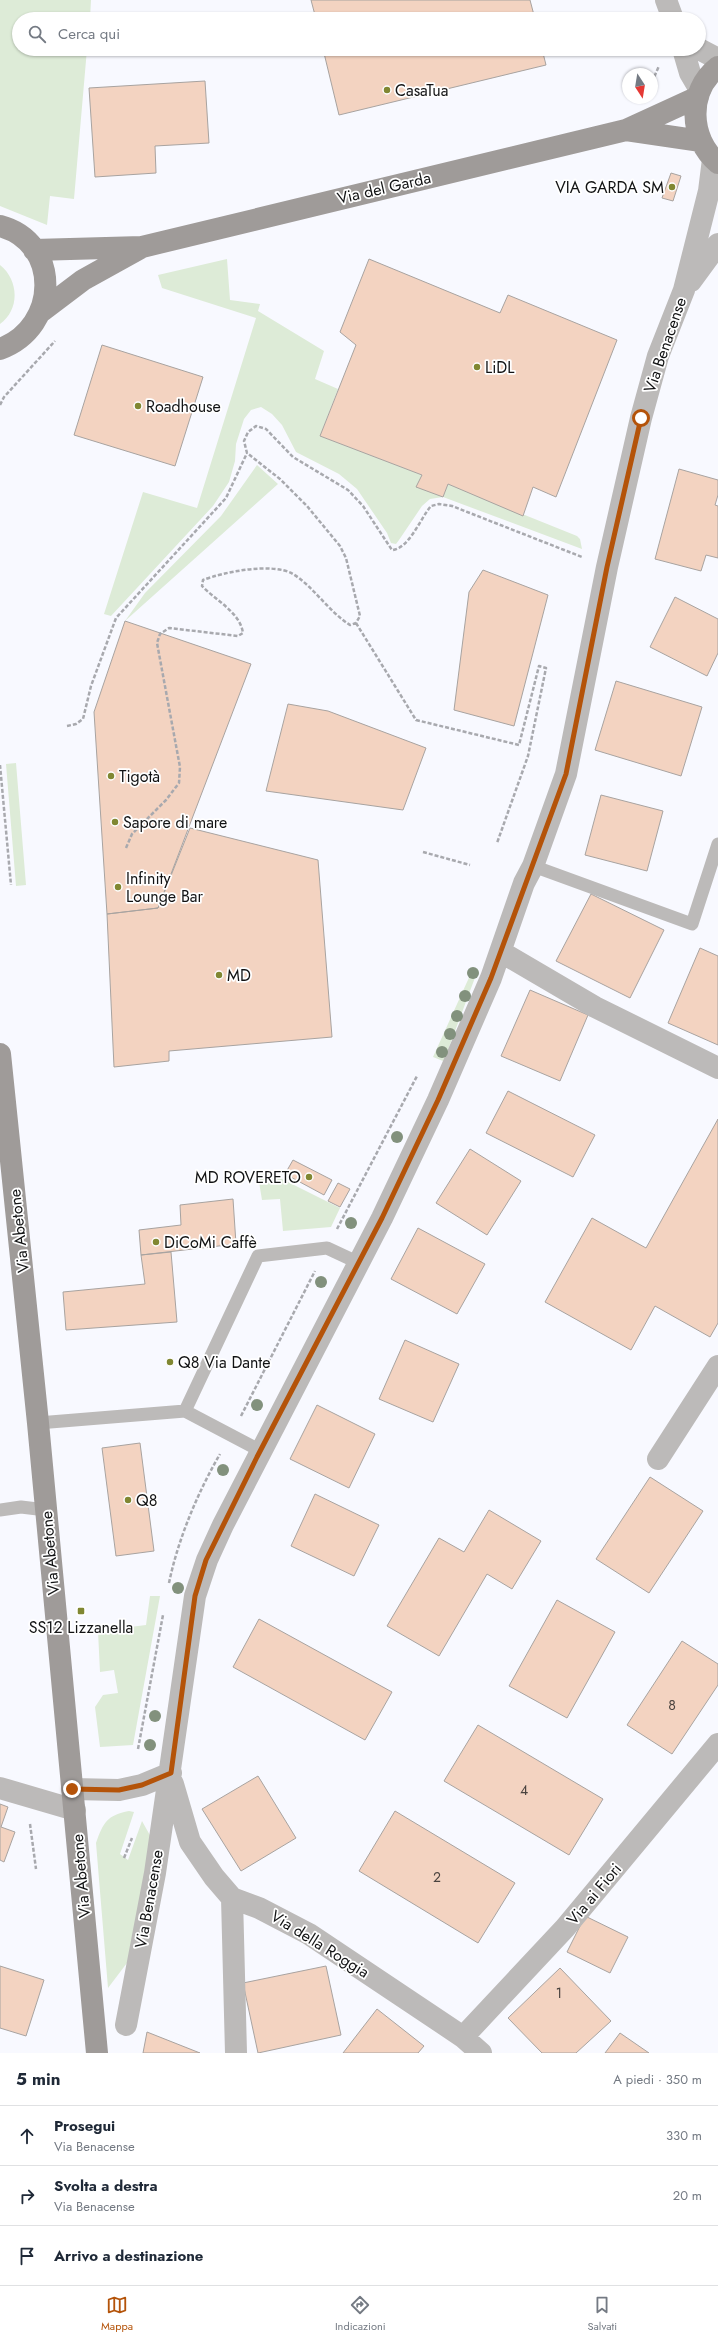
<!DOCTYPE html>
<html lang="it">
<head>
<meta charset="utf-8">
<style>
  :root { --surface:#fff; --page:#f6f6f7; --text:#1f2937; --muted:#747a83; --line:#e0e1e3; --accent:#b45309 }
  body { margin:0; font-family:Jost,sans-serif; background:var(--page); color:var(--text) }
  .compass { position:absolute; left:622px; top:68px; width:36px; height:36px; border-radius:50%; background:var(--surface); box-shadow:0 1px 3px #0004; rotate:168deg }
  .stop { position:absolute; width:12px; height:12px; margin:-9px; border:3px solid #b45309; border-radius:50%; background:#fff }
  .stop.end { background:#b45309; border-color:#fff; box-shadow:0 1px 4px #0008 }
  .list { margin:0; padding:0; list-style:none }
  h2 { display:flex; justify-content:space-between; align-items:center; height:52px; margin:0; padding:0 16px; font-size:17px }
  h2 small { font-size:13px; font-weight:400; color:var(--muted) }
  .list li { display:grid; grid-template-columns:26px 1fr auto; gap:12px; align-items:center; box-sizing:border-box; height:60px; padding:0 16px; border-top:1px solid var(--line) }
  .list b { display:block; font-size:15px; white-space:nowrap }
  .list p { margin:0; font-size:13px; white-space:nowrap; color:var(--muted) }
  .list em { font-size:13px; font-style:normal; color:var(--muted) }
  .icon { flex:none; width:22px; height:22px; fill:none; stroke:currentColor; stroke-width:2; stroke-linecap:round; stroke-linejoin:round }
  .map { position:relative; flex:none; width:718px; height:2053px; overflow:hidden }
  .search { position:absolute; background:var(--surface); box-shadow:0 1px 3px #0004; left:12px; right:12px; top:12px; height:44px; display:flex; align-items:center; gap:10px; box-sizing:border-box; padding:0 14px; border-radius:22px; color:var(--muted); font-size:15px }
  .sheet { height:232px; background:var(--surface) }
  nav { display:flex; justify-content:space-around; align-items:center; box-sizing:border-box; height:56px; border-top:1px solid var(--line); background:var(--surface); font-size:11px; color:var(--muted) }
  nav a { display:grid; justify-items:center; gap:2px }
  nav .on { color:var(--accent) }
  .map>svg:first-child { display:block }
  .green { fill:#ddebd7 }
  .building { fill:#f3d3c1; stroke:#a8a3a0 }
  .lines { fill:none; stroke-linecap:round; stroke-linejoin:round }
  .path { stroke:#a8a9ae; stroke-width:2.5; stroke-dasharray:4 2; stroke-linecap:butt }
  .lane { stroke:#bcbab9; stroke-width:13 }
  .street { stroke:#bcbab9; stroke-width:22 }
  .secondary { stroke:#9f9b99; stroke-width:22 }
  .tree { fill:#82917d }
  .route { stroke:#b45309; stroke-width:5 }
  .poi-dot { fill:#808732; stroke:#fff; stroke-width:1.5 }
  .labels { text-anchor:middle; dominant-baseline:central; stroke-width:3.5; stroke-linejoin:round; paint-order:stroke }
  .number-label { font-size:14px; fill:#4a433f }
  .poi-label { font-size:16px; fill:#121314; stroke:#fff; text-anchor:start }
  .street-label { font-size:16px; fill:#121314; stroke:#fff }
</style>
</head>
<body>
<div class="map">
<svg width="718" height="2053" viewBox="0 0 718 2053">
  <rect width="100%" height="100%" fill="#f8f9ff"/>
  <!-- green -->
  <path class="green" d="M0 0H91L90 19H19V49H87L74 199 50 196 47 225 0 206Z
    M227 259 230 300 260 304 258 311 324 351 315 379 338 389 320 436 422 475 417 487 443 497 448 484 577 536 580 539 582 549 443 497 430 499 422 506 399 540 396 544 391 543 387 533 357 489 339 474 296 452 282 425 272 414 261 407 251 410 244 419 236 444 235 461 229 482 213 506 111 616 104 614 143 492 197 508 256 318 162 288 158 275Z
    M0 265C19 280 20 310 0 324Z
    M257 465 278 484 125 621 145 593 221 516Z
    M16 763 26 885 16 886 6 764Z
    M472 971 476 975 446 1055 443 1061 433 1057Z
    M257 1170H264L340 1208 331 1227 283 1231 280 1199 262 1200Z
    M150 1596H160L133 1745 100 1747 95 1707 103 1695 118 1693 114 1670 100 1672 98 1631 146 1625Z
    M129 1811 134 1812 120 1854 128 1860 142 1821 152 1839 130 1959 108 1988 96 1843C103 1823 107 1815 129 1811Z"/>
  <!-- building -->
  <path class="building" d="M311 0H530L535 19H316Z
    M323 49H542L546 65 339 115Z
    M205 81 209 143 155 146 156 173 95 177 89 88Z
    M671 173 681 176 673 201 662 198Z
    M369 259 500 313 508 295 617 340 556 497 533 487 523 516 448 484 443 497 416 487 422 475 320 436 356 345 340 332Z
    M102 345 203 377 175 466 74 435Z
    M679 469 718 480V495L715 505 718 506V558L706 555 701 571 655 559Z
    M483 570 548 595 514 726 454 710 469 592Z
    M675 597 718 619V653L707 676 650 647Z
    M125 621 251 664 158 908 107 914 94 712Z
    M616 681 702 707 681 776 595 750Z
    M288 704 328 711 426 748 403 810 266 791Z
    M601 795 663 811 647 871 585 855Z
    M190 828 318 860 332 1037 169 1051V1061L114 1067 107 914 158 908Z
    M591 894 664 930 630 998 556 961Z
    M700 948 718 956V1045L668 1023Z
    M530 990 588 1015 560 1081 501 1056Z
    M508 1091 595 1135 573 1177 486 1133Z
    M718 1119V1323L710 1337 655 1306 631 1350 545 1302 592 1218 646 1248Z
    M470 1149 521 1181 487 1235 436 1203Z
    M293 1160 332 1180 324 1195 285 1174Z
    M338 1183 350 1189 340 1207 328 1201Z
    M233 1199 236 1244 141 1255 139 1230 181 1225 180 1205Z
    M418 1228 485 1264 457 1314 391 1279Z
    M171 1252 177 1322 66 1330 63 1292 145 1284 141 1255Z
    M405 1340 459 1364 433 1422 379 1399Z
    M317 1405 375 1434 349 1488 290 1459Z
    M140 1443 154 1551 116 1556 102 1448Z
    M650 1477 703 1511 649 1593 596 1559Z
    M315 1494 379 1525 354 1576 291 1546Z
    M489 1510 541 1541 512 1589 487 1574 439 1656 387 1626 439 1538 464 1552Z
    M557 1600 615 1632 567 1718 509 1686Z
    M259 1619 392 1692 365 1740 233 1667Z
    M682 1641 718 1664V1685L672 1754 627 1725Z
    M478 1725 603 1799 569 1855 444 1781Z
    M258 1776 296 1838 241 1871 202 1809Z
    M0 1804 8 1807 1 1827 15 1832 4 1862 0 1860Z
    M395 1811 515 1883 478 1943 359 1871Z
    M585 1916 628 1937 610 1973 567 1952Z
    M0 1966 44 1980 26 2036 0 2028Z
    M326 1966 341 2035 258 2053 243 1983Z
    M560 1968 611 2021 576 2053H542L508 2018Z
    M377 2009 424 2046 418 2053H343Z
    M147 2032 200 2053H143Z
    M620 2033 649 2053H605Z"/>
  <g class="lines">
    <!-- path -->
    <path class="path" d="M652 82 659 66
      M0 405 4 397 55 341
      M356 623 416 720 519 745 539 666 546 668 528 756 497 843
      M67 726 76 724 83 719 91 686 116 618 226 498 247 453
      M0 765 11 885
      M126 848 132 834 166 800 179 783 180 767 157 643 160 634 169 628 238 636 243 633C240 612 215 600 202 586L203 580C223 572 273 562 293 574 314 587 328 611 350 625L356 623 360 616 346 558 340 546 307 506 280 479 247 453 244 441 248 432 256 426 266 429 293 457 348 490 363 506 392 550C409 549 420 519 431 506L439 504 452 506 582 557
      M423 852 470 865
      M337 1229 417 1076
      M241 1416 315 1271
      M169 1583C178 1539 198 1492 220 1454
      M138 1749 163 1615
      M30 1824 36 1869
      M124 1858 132 1838"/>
    <!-- lane -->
    <path class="lane" d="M533 866 692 924 718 844
      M185 1411 258 1256 327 1248 357 1262
      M38 1423 185 1411 261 1451
      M0 1510 21 1507 46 1510"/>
    <!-- street -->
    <path class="street" d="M666 0 673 19
      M683 49 690 73 700 90
      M699 49 718 59
      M691 281 718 244
      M501 952 595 1007 718 1068
      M658 1459 718 1366
      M173 1784 190 1842 214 1877 232 1898 259 1908 309 1934 463 2037 481 2053
      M0 1788 75 1810
      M72 1789 119 1790 142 1785 171 1773
      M232 1898 236 2053
      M126 2025 155 1873 195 1596 207 1560 223 1525 382 1218 438 1100 491 978 524 883 533 866 566 774 607 567 641 418 658 356 684 290 709 191 713 159
      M463 2037 565 1928 718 1744"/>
    <!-- secondary -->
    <path class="secondary" d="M718 67C687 91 689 139 718 163
      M626 130 701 141
      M0 226C61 242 60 327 0 349
      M34 250 142 247 626 130 698 97
      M42 311 83 280 139 249
      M0 1054 38 1423 97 2053"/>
  </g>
  <!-- trees -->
  <g class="tree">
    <circle cx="473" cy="973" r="6"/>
    <circle cx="465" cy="996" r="6"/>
    <circle cx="457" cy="1016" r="6"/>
    <circle cx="450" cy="1034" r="6"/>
    <circle cx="442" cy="1052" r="6"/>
    <circle cx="397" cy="1137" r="6"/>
    <circle cx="351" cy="1223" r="6"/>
    <circle cx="321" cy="1282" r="6"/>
    <circle cx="257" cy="1405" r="6"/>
    <circle cx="223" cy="1470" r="6"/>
    <circle cx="178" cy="1588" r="6"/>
    <circle cx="155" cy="1716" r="6"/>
    <circle cx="150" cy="1745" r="6"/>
  </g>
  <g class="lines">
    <!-- route -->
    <path class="route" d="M72 1789 119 1790 142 1785 171 1773 195 1596 206 1560 257 1457 382 1218 438 1100 491 978 566 774 607 567 641 418"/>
  </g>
  <!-- markers -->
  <g class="poi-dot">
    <circle cx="387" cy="90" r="4"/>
    <circle cx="672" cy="187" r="4"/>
    <circle cx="477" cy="367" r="4"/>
    <circle cx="138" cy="406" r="4"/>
    <circle cx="111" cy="776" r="4"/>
    <circle cx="115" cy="822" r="4"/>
    <circle cx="118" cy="887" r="4"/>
    <circle cx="219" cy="975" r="4"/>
    <circle cx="309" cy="1177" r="4"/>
    <circle cx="156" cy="1242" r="4"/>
    <circle cx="170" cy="1362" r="4"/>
    <circle cx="128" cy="1500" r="4"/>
    <rect x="77" y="1607" width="8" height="8" rx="2"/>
  </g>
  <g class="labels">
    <!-- number labels -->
    <g class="number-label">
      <text x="672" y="1705">8</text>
      <text x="524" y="1790">4</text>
      <text x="437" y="1877">2</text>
      <text x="559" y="1993">1</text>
    </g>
    <!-- poi labels -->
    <g class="poi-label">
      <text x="395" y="90">CasaTua</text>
      <text x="664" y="187" text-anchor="end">VIA GARDA SM</text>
      <text x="485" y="367">LiDL</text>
      <text x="146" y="406">Roadhouse</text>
      <text x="119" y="776">Tigotà</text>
      <text x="123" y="822">Sapore di mare</text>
      <text x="126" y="878">Infinity<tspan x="126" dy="18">Lounge Bar</tspan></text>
      <text x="227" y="975">MD</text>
      <text x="301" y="1177" text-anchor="end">MD ROVERETO</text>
      <text x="164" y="1242">DiCoMi Caffè</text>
      <text x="178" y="1362">Q8 Via Dante</text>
      <text x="136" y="1500">Q8</text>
      <text x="81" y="1627" text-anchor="middle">SS12 Lizzanella</text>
    </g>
    <!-- street labels -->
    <g class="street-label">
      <text transform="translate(384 188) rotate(-13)">Via del Garda</text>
      <text transform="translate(665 345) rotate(-71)">Via Benacense</text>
      <text transform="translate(19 1231) rotate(-96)">Via Abetone</text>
      <text transform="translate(50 1553) rotate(-95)">Via Abetone</text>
      <text transform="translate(81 1876) rotate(-95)">Via Abetone</text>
      <text transform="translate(594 1894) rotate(-50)">Via ai Fiori</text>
      <text transform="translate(149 1899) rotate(-80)">Via Benacense</text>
      <text transform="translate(320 1944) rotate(32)">Via della Roggia</text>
    </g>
  </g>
</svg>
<svg class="compass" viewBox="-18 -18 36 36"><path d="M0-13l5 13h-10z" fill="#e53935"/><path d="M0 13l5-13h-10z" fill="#747a83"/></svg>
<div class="stop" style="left:641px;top:418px"></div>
<div class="stop end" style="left:72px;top:1789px"></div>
<div class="search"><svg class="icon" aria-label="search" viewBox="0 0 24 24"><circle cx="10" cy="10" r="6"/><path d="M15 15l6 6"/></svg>Cerca qui</div>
</div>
<section class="sheet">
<h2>5 min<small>A piedi · 350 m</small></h2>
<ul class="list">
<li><svg class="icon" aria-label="ahead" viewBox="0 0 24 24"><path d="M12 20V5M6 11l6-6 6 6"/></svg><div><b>Prosegui</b><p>Via Benacense</p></div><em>330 m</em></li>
<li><svg class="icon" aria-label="right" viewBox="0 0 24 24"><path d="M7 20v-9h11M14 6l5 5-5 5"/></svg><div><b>Svolta a destra</b><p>Via Benacense</p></div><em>20 m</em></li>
<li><svg class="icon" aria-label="arrive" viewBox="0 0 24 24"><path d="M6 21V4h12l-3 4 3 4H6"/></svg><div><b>Arrivo a destinazione</b></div></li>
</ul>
</section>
<nav>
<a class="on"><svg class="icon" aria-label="map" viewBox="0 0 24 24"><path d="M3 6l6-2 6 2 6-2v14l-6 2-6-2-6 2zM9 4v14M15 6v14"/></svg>Mappa</a>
<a><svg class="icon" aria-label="directions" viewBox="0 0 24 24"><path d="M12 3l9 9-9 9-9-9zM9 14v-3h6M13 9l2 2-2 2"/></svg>Indicazioni</a>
<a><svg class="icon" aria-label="saved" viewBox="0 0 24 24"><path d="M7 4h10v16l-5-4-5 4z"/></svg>Salvati</a>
</nav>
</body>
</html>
